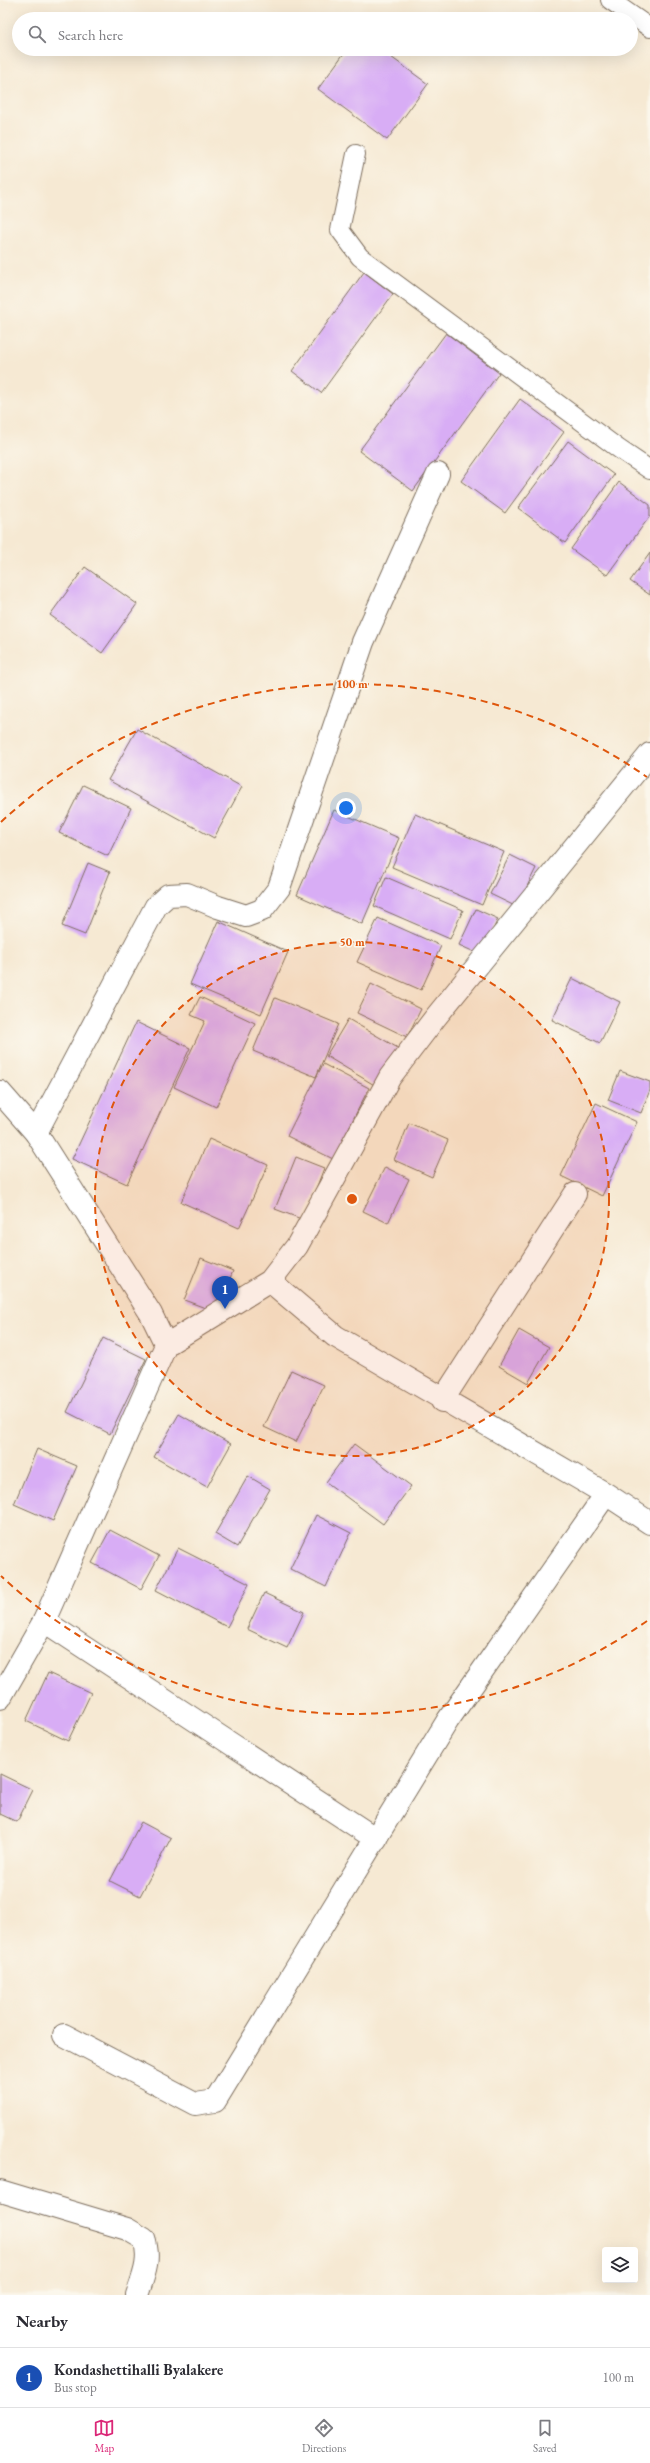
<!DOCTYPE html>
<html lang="en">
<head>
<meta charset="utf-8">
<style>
  :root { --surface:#fff; --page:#f7f7f7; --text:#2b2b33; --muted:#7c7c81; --line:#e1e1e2; --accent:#db2777 }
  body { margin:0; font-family:"EB Garamond",serif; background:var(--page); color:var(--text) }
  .controls { position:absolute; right:12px; bottom:12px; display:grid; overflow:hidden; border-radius:4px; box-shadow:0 4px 16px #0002 }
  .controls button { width:36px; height:36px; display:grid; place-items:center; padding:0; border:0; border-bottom:1px solid var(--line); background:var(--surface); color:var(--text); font:20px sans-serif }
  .you { position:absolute; left:346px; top:808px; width:14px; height:14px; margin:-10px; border:3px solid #fff; border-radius:50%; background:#1a73e8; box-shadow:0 0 0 6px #1a73e833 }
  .badge { display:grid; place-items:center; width:26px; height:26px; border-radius:50%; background:var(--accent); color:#fff; font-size:13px; font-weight:700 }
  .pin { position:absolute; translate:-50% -33px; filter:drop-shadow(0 1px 2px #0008) }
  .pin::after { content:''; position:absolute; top:21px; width:14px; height:12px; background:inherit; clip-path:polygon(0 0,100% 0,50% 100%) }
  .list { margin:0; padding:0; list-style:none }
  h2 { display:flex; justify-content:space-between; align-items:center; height:52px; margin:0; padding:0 16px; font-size:17px }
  h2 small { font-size:13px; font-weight:400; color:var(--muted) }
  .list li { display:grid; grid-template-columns:26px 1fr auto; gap:12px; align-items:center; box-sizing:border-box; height:60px; padding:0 16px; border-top:1px solid var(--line) }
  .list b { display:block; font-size:15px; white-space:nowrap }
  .list p { margin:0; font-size:13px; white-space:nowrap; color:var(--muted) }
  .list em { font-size:13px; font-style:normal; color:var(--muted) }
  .icon { flex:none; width:22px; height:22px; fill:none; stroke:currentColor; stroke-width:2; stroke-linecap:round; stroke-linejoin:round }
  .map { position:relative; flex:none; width:650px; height:2295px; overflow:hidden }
  .search { position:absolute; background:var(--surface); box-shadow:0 4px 16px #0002; left:12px; right:12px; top:12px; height:44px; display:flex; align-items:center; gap:10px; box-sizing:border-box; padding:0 14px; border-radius:22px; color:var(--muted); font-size:15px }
  .sheet { height:112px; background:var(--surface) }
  nav { display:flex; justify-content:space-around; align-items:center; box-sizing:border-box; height:56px; border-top:1px solid var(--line); background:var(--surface); font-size:11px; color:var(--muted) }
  nav a { display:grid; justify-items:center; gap:2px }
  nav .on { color:var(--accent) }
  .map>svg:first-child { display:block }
  .building { fill:#d8adf5 }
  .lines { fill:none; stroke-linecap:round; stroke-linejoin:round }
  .service-casing { stroke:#7c6d5d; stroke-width:20 }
  .minor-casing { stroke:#7c6d5d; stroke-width:24 }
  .tertiary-casing { stroke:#7c6d5d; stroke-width:24 }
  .service { stroke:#fff; stroke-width:18 }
  .minor { stroke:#fff; stroke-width:22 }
  .tertiary { stroke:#fff; stroke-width:22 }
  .ring { fill:none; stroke:#df570d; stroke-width:2; stroke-dasharray:7 5 }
  .centre { fill:#df570d; stroke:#fbf7ec; stroke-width:2 }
  .ring-label { font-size:12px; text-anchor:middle; font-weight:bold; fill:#df570d; stroke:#fbf7ec; stroke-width:3; stroke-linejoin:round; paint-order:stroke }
</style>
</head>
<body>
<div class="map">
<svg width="650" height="2295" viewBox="0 0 650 2295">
  <rect width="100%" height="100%" fill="#fbf7ec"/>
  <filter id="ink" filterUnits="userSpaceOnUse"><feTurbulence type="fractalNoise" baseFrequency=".025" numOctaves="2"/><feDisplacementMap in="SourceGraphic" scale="8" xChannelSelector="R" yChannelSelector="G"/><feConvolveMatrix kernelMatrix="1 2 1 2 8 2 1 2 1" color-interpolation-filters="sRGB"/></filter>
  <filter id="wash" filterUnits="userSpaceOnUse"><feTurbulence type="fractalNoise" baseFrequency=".012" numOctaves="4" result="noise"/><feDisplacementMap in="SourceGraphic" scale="16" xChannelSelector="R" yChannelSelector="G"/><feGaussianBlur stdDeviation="0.9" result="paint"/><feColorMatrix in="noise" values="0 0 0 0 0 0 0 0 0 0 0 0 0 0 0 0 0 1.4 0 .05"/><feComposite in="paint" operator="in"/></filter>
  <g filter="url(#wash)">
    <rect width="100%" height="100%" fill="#f6e9d3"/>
    <g id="blocks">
      <!-- building -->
      <path class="building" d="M347 49H380L428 84 387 140 318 89Z
        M364 272 393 294 321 393 292 371Z
        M446 333 499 373 413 491 359 451Z
        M520 399 564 432 505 513 461 481Z
        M568 441 614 475 565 543 518 508Z
        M619 482 650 505V516L607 575 571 549Z
        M650 553V595L630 581Z
        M85 567 137 604 102 653 50 615Z
        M137 729 242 787 214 838 108 780Z
        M83 785 131 808 108 856 59 833Z
        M334 810 399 838 362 924 297 895Z
        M415 814 504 852 482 905 392 867Z
        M510 855 536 868 517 907 490 894Z
        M88 863 110 872 85 935 62 926Z
        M386 877 463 910 450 939 374 906Z
        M476 909 498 919 481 955 459 945Z
        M378 918 441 946 421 990 357 962Z
        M218 921 288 952 261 1014 190 984Z
        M572 978 620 1002 600 1043 552 1020Z
        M371 984 421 1009 407 1037 357 1013Z
        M200 997 255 1023 216 1107 174 1087 205 1021 191 1015Z
        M275 998 338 1024 316 1077 253 1051Z
        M348 1019 403 1051 381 1089 326 1056Z
        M136 1022 190 1048 127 1184 72 1159Z
        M323 1064 369 1088 333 1159 287 1136Z
        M620 1071 650 1082V1090L641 1113 608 1100Z
        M596 1103 637 1122 602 1196 561 1176Z
        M409 1123 448 1140 432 1177 394 1160Z
        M209 1139 268 1165 239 1228 181 1202Z
        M296 1157 324 1168 304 1220 275 1209Z
        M385 1167 409 1179 388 1223 363 1211Z
        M201 1258 233 1271 216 1312 184 1300Z
        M519 1330 549 1347 528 1383 499 1366Z
        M103 1338 146 1359 110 1434 67 1412Z
        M291 1370 324 1385 296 1442 264 1427Z
        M179 1414 231 1444 207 1487 154 1457Z
        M354 1444 411 1486 383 1524 326 1482Z
        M37 1449 77 1466 53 1521 14 1504Z
        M248 1476 270 1489 237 1547 215 1534Z
        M316 1515 351 1533 326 1587 290 1569Z
        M110 1530 159 1556 141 1589 92 1563Z
        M178 1548 249 1584 227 1627 156 1590Z
        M264 1593 304 1612 287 1648 247 1629Z
        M48 1673 91 1693 68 1741 26 1721Z
        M0 1774 33 1790 17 1822 0 1814Z
        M141 1822 171 1838 140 1896 110 1881Z"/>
    </g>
  </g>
  <g filter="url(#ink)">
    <use href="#blocks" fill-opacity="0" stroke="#7c6d5d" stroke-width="1"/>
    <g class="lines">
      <!-- service casing -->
      <g class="service-casing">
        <path id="service" d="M610 0 650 28
          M356 154 340 230 360 257 619 449 650 470"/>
      </g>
      <!-- minor casing -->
      <g class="minor-casing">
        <path id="minor" d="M36 1133 156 906 168 895 187 894 218 907 246 916 262 910 279 888 363 642 438 474
          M270 1281 335 1336 606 1494 650 1523
          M166 1345 270 1281 297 1246 390 1077 435 1018 650 754
          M442 1401 575 1194
          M44 1621 376 1839
          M64 2035 195 2104 215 2101 448 1720 606 1494
          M0 2191 127 2229 144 2239C151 2259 144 2275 137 2295"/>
      </g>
      <!-- tertiary casing -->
      <g class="tertiary-casing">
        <path id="tertiary" d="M0 1092 36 1133 151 1314 166 1345 44 1621 0 1698"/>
      </g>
      <!-- service -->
      <use href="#service" class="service"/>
      <!-- minor -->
      <use href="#minor" class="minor"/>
      <!-- tertiary -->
      <use href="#tertiary" class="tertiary"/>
    </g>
  </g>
  <!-- distance rings -->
  <circle cx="352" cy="1199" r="257" fill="#df570d" fill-opacity=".12"/>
  <g class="ring">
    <circle cx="352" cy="1199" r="257"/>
    <path d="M647 1621A515 515 0 0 1 1 1576M1 822A515 515 0 0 1 647 777"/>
  </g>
  <circle cx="352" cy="1199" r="6" class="centre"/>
  <g class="ring-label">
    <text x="352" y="688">100 m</text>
    <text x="352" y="946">50 m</text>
  </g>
</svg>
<div class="controls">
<button><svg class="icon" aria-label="layers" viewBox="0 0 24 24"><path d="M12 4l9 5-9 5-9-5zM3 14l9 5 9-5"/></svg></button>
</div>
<div class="you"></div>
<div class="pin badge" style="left:225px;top:1309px;background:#1a4fb4">1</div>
<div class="search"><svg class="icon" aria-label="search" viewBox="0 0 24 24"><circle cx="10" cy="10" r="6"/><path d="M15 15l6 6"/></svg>Search here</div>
</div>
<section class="sheet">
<h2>Nearby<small></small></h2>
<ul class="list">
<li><span class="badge" style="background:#1a4fb4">1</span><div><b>Kondashettihalli Byalakere</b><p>Bus stop</p></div><em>100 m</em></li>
</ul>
</section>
<nav>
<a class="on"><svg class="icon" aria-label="map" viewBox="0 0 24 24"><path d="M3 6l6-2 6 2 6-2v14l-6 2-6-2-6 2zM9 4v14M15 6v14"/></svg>Map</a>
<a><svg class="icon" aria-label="directions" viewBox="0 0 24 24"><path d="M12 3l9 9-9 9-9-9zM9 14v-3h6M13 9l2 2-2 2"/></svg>Directions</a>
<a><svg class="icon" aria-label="saved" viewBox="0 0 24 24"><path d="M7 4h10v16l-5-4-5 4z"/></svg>Saved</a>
</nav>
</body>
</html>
